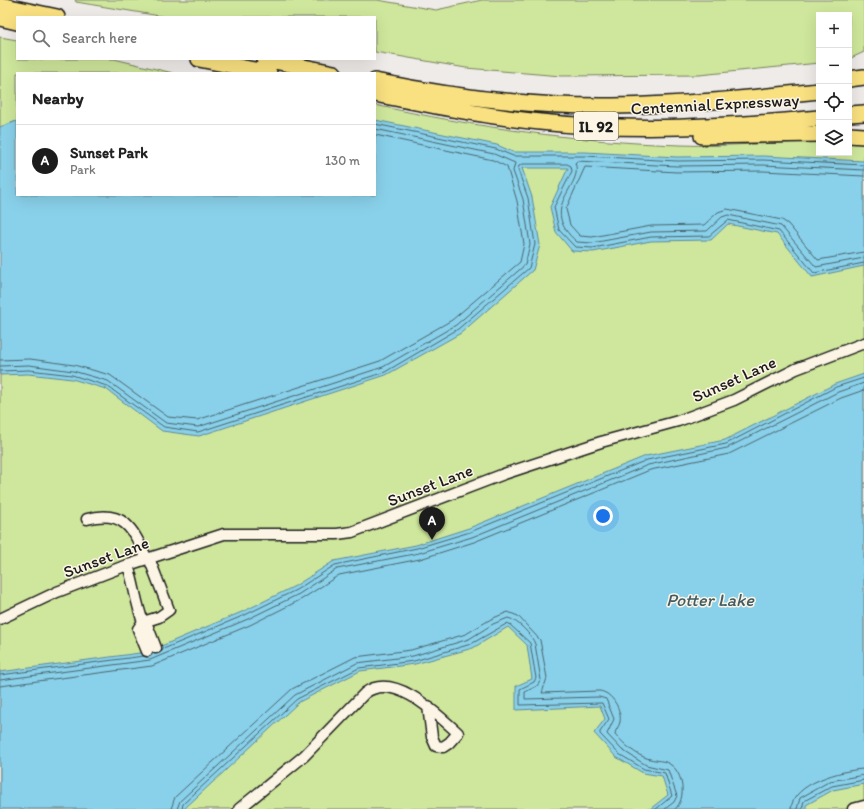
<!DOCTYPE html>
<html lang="en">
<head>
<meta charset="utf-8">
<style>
  :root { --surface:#fff; --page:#f2f2f2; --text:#222; --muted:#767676; --line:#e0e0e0; --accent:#1c1c1c }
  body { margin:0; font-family:Itim,sans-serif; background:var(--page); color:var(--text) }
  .controls { position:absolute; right:12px; top:12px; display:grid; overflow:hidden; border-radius:0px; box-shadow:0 4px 16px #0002 }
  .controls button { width:36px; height:36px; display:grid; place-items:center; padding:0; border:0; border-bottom:1px solid var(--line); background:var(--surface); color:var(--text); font:20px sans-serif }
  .you { position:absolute; left:603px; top:516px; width:14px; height:14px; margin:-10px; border:3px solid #fff; border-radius:50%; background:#1a73e8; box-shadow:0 0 0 6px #1a73e833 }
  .badge { display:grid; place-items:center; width:26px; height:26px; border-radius:50%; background:var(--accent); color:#fff; font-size:13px; font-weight:700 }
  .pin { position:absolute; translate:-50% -33px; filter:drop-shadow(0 1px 2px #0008) }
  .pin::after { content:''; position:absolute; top:21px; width:14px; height:12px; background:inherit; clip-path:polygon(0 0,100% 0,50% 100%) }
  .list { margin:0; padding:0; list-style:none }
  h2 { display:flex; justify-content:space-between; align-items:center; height:52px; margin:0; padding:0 16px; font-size:17px }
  h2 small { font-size:13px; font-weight:400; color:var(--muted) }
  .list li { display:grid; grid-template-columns:26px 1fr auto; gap:12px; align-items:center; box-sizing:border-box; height:72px; padding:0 16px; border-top:1px solid var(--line) }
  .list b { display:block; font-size:15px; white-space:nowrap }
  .list p { margin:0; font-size:13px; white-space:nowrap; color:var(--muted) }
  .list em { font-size:13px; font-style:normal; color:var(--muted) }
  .icon { flex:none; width:22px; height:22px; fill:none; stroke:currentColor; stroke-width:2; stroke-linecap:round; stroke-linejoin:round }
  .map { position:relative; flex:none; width:864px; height:809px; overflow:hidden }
  .search { position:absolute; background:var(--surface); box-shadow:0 4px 16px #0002; left:16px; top:16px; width:360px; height:44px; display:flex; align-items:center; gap:10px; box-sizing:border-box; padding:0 14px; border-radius:0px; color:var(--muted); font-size:15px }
  .panel { position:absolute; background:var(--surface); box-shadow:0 4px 16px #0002; left:16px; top:72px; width:360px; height:124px; border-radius:0px }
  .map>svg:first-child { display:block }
  .green { fill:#cfe79c; stroke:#76825c }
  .water { fill:#89d1ea; stroke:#5d8998 }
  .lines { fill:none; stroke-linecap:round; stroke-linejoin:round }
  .shore { stroke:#48646e; stroke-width:1 }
  .minor-casing { stroke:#1c1c1c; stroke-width:13 }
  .highway-casing { stroke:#1c1c1c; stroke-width:18 }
  .minor { stroke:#fcf5e5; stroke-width:10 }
  .highway { stroke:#f9e181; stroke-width:15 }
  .labels { text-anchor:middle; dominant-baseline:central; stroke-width:3; stroke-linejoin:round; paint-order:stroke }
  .shield { fill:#fcf5e5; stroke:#5f5d58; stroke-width:1 }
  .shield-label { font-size:16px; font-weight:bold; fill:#1c1c1c }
  .street-label { font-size:17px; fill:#1c1c1c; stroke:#fcf5e5 }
  .water-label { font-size:18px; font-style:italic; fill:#425b64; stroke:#fcf5e5 }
</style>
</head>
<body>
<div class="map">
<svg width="864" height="809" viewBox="0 0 864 809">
  <rect width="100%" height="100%" fill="#efebe8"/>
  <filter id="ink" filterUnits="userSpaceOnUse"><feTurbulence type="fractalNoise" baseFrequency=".025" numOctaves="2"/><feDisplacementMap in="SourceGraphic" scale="8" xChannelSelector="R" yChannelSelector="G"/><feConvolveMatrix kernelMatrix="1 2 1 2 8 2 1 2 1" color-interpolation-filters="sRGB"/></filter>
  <g filter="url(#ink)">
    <!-- green -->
    <path class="green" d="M75 0H377L436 10 482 0H864V52L849 59V15H819V63L699 75 561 76 466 68 375 52V17H166L76 2Z
      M0 37 17 40V59H114L173 73H17V121L0 127Z
      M375 105C475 127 578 142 680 145 727 147 773 142 819 142V153H849V142L864 143V809H0V269L375 195Z"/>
    <!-- water -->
    <path class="water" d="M375 120 497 145 513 152H585L677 157 763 156 864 161V266L812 277 777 234 728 224 711 240 651 241 593 252 572 251 556 232 550 207 568 168H522L532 197 540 245 533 270 461 333 386 375 199 436 162 431 106 389 72 379 28 374 0 375V127L17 121V195H375Z
      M864 374V784L833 790 806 805V809H650L668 795 662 776 643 773 616 757 594 733 605 719 600 706 516 710V686L532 679 527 645 508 627 473 648 415 664 360 671 299 702 184 809H0V672L147 652 244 611 295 586 334 561 416 545 469 528 646 456 725 440 835 384Z"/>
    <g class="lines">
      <!-- shore -->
      <path class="shore" d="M375 124 496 149 513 156H585L677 161 763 160 864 165
        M864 170 763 165 677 166 577 161 575 163C585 186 536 207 577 242L592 243 651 232 707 231 722 217 728 215 781 226 816 267 864 258
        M864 176 763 171 677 172 585 167 566 209 570 225 580 236 592 237 651 226 704 225 718 212 727 209 782 220 788 224 818 260 864 252
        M0 360 30 359 74 365 110 375 168 417 197 420 380 361 452 320 520 262 524 244 517 201 507 167 493 160 375 135
        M0 366 29 365 73 371 108 381 166 423 198 427 383 367 456 325 525 265 530 244 523 199 513 171 515 163 494 154 375 129
        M0 371 29 370 72 375 107 386 164 427 198 432 385 372 458 329 529 268 535 244 528 198 518 170 519 166 522 164H567L571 166 572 171 554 207 559 230 575 247 593 248 651 237 709 236 728 220 779 231 814 273 864 263
        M161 650 245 615 296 590 335 565 417 548 470 532 647 460 726 444 836 387 864 378
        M0 675 144 656
        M0 680 150 660 248 619 299 594 337 569 419 553 472 537 648 465 727 448 838 392 864 383
        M0 686 152 666 250 625 302 599 339 575 420 559 474 542 650 470 729 454 841 398 864 390
        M171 809 175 797 292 689 355 657 411 650 466 634 491 619 508 612 518 616 540 640 547 678 542 693 599 691C612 692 622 710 620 722 619 727 615 730 615 734 624 744 636 756 650 759 657 761 665 760 671 765 683 773 687 799 675 809
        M177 809 180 801 295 695 357 663 413 656 469 639 493 624 508 618C517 620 532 635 535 644L541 680 537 686 525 692V699L599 697 606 699 614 719 607 734 622 750 646 765 668 770 677 796 674 802 665 809
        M182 809 183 804 297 699 359 668 414 661 471 644 508 623 530 643 536 678 534 682 520 689V705L602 703 609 719 600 732V734L619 754 644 769 665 773 672 796 656 809
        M791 809C792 783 842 770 864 769
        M797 809 800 798 830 781 864 775
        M802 809 804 801 832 786 864 780"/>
      <!-- minor casing -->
      <g class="minor-casing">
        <path id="minor" d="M87 519C125 509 133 530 147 559
          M128 565C134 584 136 603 143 622L159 617 169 610 149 558
          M0 619 57 592 122 567 224 534H337L352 532 504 474 601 442 678 421 734 400 796 369 864 343
          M147 651 138 629 143 622 148 627 156 648
          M239 809 304 756 365 693C394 671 437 714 458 733L449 743 443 747 436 746 432 737 428 706
          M853 809 864 806"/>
      </g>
      <!-- highway casing -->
      <g class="highway-casing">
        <path id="highway" d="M0 5 57 17
          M0 18 17 22
          M199 59 269 73
          M264 59 334 73
          M849 79 864 77
          M375 81C453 97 533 107 613 106 682 105 751 98 819 91
          M375 94C430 105 484 116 540 122 633 132 726 127 819 118
          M849 114 864 113
          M849 135 864 136
          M702 136 819 134"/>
      </g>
      <!-- minor -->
      <use href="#minor" class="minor"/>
      <!-- highway -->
      <use href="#highway" class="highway"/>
    </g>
  </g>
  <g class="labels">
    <!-- shield labels -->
    <rect class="shield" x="574" y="112" width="44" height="28" rx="3"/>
    <g class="shield-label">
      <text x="596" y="126">IL 92</text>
    </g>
    <!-- street labels -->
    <g class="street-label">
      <text transform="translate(715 104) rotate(-3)">Centennial Expressway</text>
      <text transform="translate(734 379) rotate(-24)">Sunset Lane</text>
      <text transform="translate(430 485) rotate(-21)">Sunset Lane</text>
      <text transform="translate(106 557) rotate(-20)">Sunset Lane</text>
    </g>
    <!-- water labels -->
    <g class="water-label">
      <text x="710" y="600">Potter Lake</text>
    </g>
  </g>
</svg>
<div class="controls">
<button>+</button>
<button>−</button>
<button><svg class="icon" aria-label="locate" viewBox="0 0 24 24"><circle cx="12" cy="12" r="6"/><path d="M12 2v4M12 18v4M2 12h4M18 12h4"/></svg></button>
<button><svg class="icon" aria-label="layers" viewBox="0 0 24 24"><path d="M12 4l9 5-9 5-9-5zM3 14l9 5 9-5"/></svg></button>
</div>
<div class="you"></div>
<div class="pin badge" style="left:432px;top:540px">A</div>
<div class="search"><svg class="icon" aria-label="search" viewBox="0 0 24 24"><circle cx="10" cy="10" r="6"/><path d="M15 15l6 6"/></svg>Search here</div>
<section class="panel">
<h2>Nearby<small></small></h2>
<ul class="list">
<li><span class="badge">A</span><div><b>Sunset Park</b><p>Park</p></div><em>130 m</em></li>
</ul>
</section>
</div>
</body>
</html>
